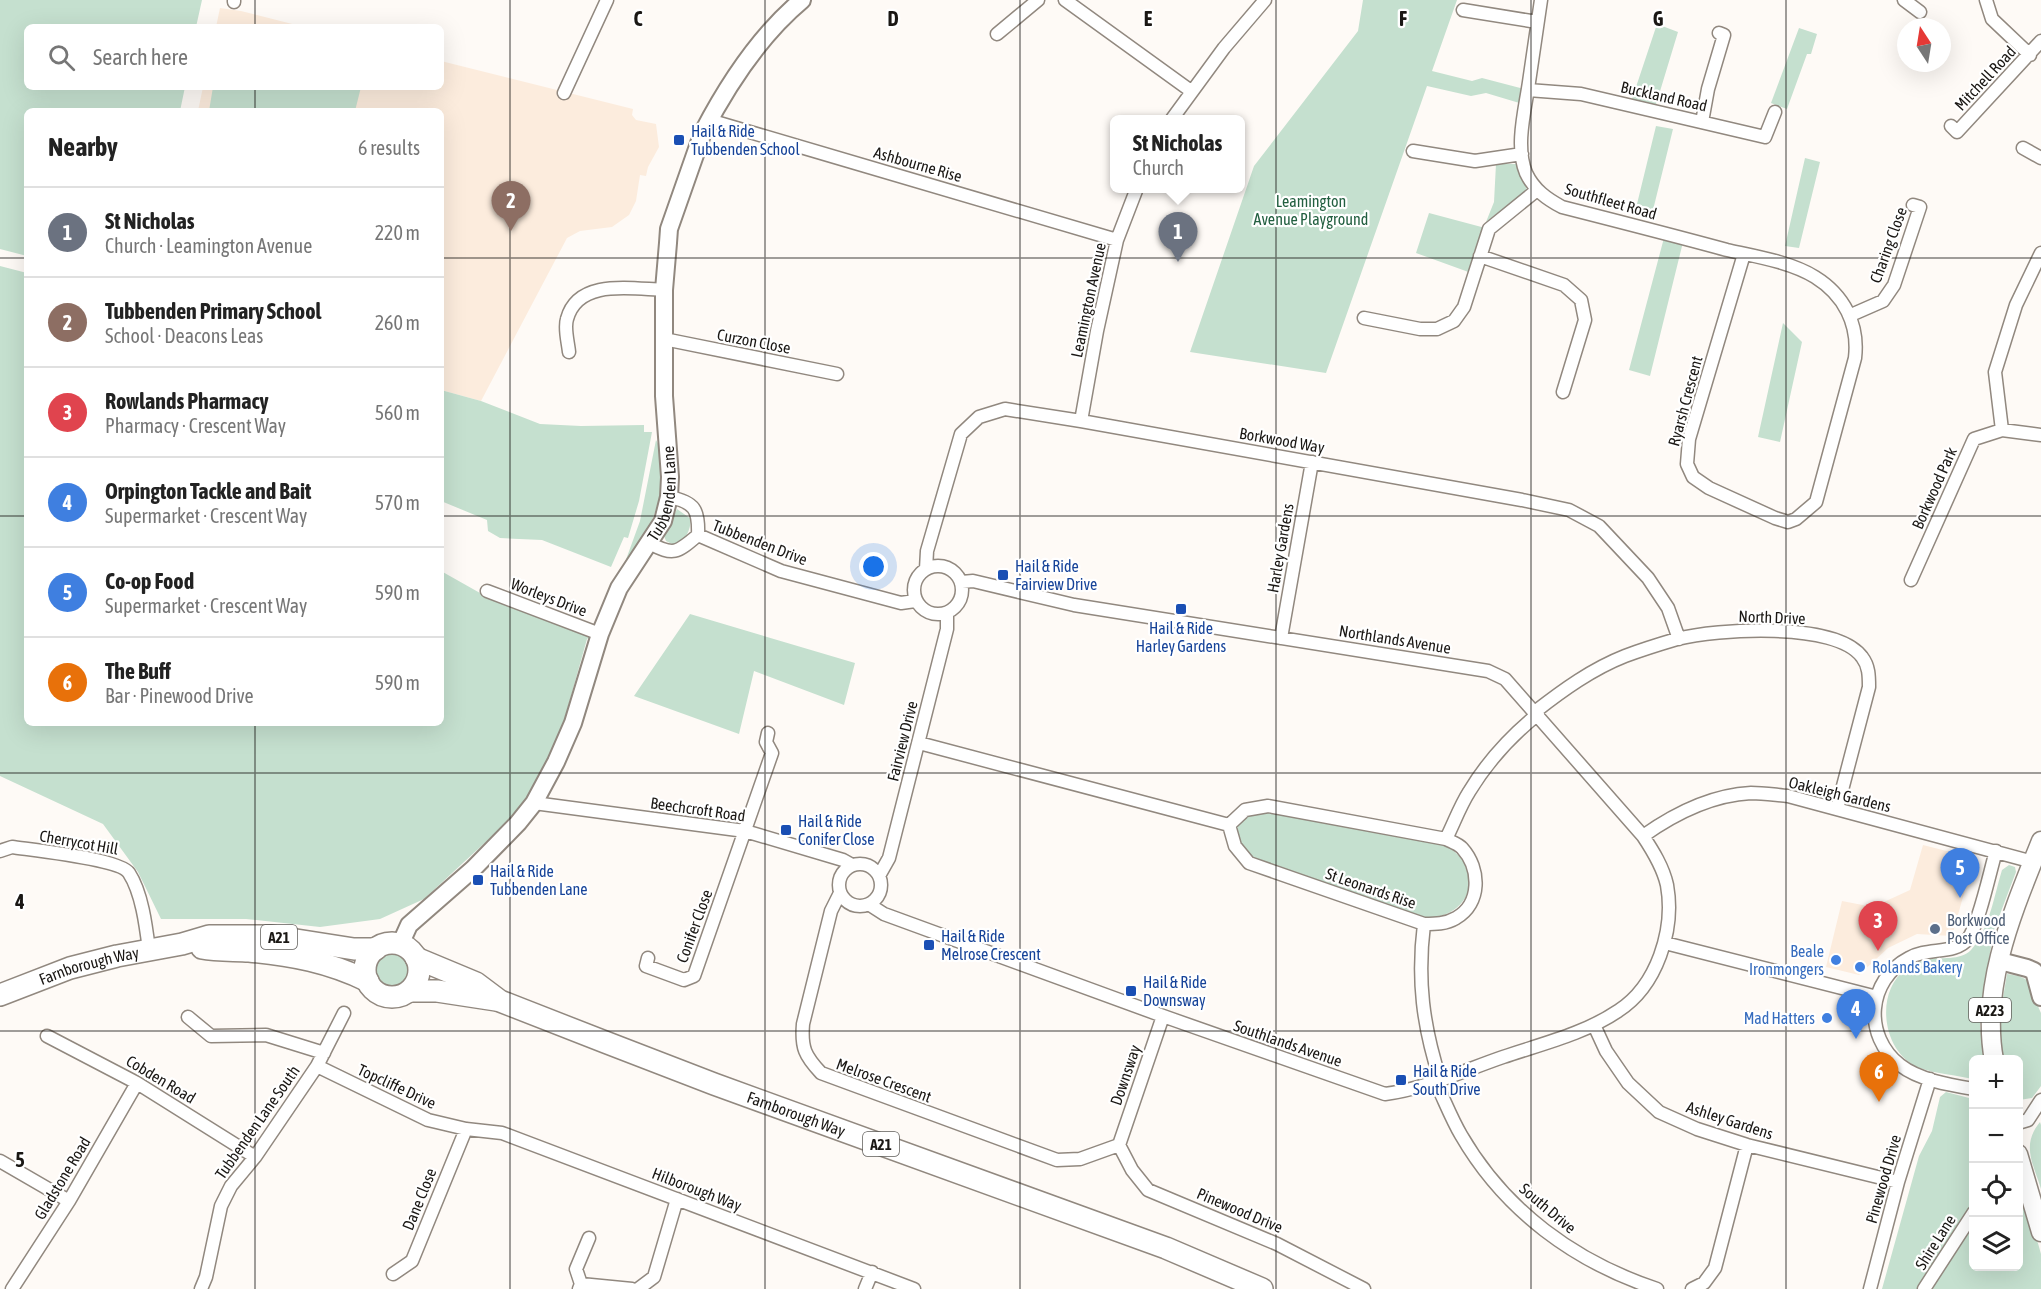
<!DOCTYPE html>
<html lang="en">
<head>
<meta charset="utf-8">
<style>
  :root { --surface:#fff; --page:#f6f6f6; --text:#222; --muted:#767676; --line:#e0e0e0; --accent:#2563eb }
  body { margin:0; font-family:"Asap Condensed",sans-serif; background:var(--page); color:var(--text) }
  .controls { position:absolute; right:18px; bottom:18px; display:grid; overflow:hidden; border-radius:9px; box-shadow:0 6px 24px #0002 }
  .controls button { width:54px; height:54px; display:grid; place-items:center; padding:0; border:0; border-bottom:2px solid var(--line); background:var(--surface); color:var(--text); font:30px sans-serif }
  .compass { position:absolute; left:1897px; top:18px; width:54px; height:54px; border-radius:50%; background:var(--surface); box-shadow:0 6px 24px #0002; rotate:348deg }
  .you { position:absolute; left:874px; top:567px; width:21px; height:21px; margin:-15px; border:4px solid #fff; border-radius:50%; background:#1a73e8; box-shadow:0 0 0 9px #1a73e833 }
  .badge { display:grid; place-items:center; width:39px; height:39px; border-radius:50%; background:var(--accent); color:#fff; font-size:20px; font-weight:700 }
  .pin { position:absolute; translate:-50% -50px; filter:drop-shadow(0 2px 3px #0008) }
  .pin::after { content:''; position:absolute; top:32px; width:21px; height:18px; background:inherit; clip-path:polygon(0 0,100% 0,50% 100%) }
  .popup { position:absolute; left:1110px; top:115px; width:135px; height:78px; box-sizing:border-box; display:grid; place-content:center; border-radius:9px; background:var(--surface); filter:drop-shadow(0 2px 4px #0005); font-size:20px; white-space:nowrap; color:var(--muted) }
  .popup b { font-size:22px; color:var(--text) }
  .popup::after { content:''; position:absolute; left:50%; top:100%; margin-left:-12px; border:12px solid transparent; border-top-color:var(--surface) }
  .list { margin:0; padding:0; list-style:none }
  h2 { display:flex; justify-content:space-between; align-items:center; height:78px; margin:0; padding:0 24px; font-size:26px }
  h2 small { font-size:20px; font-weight:400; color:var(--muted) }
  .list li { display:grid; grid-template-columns:39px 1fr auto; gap:18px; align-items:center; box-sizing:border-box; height:90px; padding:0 24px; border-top:2px solid var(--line) }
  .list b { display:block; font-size:22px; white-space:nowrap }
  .list p { margin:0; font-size:20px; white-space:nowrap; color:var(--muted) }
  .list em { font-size:20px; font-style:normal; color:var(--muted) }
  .icon { flex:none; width:33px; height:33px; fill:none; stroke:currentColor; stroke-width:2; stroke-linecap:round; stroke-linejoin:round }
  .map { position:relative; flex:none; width:2041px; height:1289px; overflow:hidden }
  .search { position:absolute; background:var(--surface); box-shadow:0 6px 24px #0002; left:24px; top:24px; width:420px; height:66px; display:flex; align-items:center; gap:15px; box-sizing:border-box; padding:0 21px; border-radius:9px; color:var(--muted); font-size:22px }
  .panel { position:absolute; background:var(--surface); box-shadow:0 6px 24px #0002; left:24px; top:108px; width:420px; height:618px; border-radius:9px }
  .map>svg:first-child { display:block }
  .built { fill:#fcecdd }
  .green { fill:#c5e0cf }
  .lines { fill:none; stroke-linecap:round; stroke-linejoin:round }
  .street-casing { stroke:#91887f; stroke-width:15 }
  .secondary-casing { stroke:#91887f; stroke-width:20 }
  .primary-casing { stroke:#91887f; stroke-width:21 }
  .highway-casing { stroke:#91887f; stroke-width:24 }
  .street { stroke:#fff; stroke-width:12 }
  .secondary { stroke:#fff; stroke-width:16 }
  .primary { stroke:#fff; stroke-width:18 }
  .highway { stroke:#fff; stroke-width:21 }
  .grid { fill:none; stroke:#1a1714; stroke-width:1.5; stroke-opacity:0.55 }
  .transit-dot { fill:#1a4fb4; stroke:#fff; stroke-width:2 }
  .service-dot { fill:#5c6f8a; stroke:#fff; stroke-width:2 }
  .shop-dot { fill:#3f7fe0; stroke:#fff; stroke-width:2 }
  .labels { text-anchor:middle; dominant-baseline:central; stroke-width:4.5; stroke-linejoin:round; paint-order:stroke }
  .shield { fill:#fff; stroke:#5f5d5a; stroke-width:1.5 }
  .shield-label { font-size:15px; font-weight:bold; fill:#1a1714 }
  .street-label { font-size:16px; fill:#1a1714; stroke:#fff }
  .transit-label { font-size:16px; fill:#164399; stroke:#fff; text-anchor:start }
  .park-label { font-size:16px; fill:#225f40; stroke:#fff }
  .service-label { font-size:16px; fill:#4e5e75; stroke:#fff; text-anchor:start }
  .shop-label { font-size:16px; fill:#366cbe; stroke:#fff; text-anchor:end }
  .grid-label { font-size:20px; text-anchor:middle; font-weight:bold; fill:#1a1714; stroke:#fff; stroke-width:4.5; stroke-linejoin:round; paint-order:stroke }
</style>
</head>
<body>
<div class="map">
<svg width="2041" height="1289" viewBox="0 0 2041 1289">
  <rect width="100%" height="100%" fill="#fefaf6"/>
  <!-- built -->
  <path class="built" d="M220 8 241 11 304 27H216Z
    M441 61 633 109 632 115 636 120 656 124 659 147 648 167 646 176 640 175 636 201 629 215 612 227 580 231 567 238 481 401 441 390V111H198L203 87H441Z
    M1923 845 1974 858 1952 936 1917 934 1888 948 1859 975 1826 967 1842 901 1873 907 1910 890Z"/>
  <!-- green -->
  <path class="green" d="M0 0H202L196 27H27V87H185L180 111H27V256L0 249Z
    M1363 0H1457L1432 71 1472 81 1482 78 1528 90 1526 105 1486 93 1471 96 1427 86 1326 373 1190 352 1254 166 1358 31Z
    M1657 24 1678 32 1654 111 1630 105Z
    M1799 28 1817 34 1811 54H1807L1787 109 1771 103Z
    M213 87H361L355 111H209Z
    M1656 126 1673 129 1653 210 1637 204Z
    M1805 158 1820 162 1799 248 1785 246Z
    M1496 164H1518L1527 190 1486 222 1494 202Z
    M1429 213 1489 229 1474 274 1416 253Z
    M1665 234 1684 238 1650 376 1629 370Z
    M0 266 27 273V723H441V571L480 593 591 636 587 639 553 760 518 812 424 899 380 919 320 927 246 919H161L138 872 103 824 0 776Z
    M1783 323 1802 342 1780 442 1758 437Z
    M441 390 481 401 540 424 581 426 644 425V432H652L639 501 628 538 624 537 611 567 542 540 500 538 488 531 487 520 441 501Z
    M656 440C663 451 662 459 662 472 662 514 641 542 620 576L640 521Z
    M677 509 691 519C690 532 686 538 676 546L666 541 664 536Z
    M690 614 855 663 844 705 754 671 739 734 634 696Z
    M1267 812 1443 844C1488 868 1473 917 1423 919L1253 857 1240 843 1237 827 1247 816Z
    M2009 865 2015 867 2016 872 1994 930 1982 999 1980 1026 1985 1059 1974 1060 1973 1079C1956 1075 1936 1074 1920 1068 1882 1054 1874 992 1906 969 1912 965 1921 960 1927 959 1941 957 1960 961 1971 950 1989 930 1994 896 2002 870Z
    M374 970a18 18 0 1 1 36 0a18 18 0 1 1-36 0Z
    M2007 974C2039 978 2029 989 2041 1013V1086L2032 1098 2019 1100 2018 1060 2002 1059 1998 1027Z
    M1946 1092 1973 1099 1974 1266H2018L2019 1176 2041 1254V1289H1882L1919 1156 1932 1131 1940 1097Z
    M2040 1122 2041 1125V1189C2033 1163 2021 1145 2040 1122Z"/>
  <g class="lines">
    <!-- street casing -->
    <g class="street-casing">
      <path id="street" d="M1065 0 1191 91
        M1541 0C1537 27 1533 55 1529 82 1525 110 1515 146 1526 173 1534 190 1547 199 1562 207 1617 221 1672 235 1727 250 1754 256 1791 262 1815 277 1844 295 1859 324 1855 358L1816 502 1796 519 1788 522 1775 518 1709 488 1693 477 1687 464 1689 439 1744 254
        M1904 0 1920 12
        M1986 0 1992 19 2030 55
        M234 2V0
        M1463 10 1537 22
        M997 34 1038 0
        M1528 90 1581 94 1765 137 1775 112
        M564 93 607 0
        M1172 119 1224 48 1265 0
        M709 120 1117 240
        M1702 122 1708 89 1724 35 1719 33
        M1951 126 1957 132 2041 41
        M2023 148 2041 158
        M1413 151 1475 161 1522 154
        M1480 256 1564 285 1581 300 1585 320 1563 392
        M1851 315 1883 301 1894 285 1920 207 1913 205
        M1364 318 1420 329H1437L1454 321 1464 307 1489 229 1537 190
        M664 339 837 374
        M569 352C568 342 564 328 567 319 578 278 632 289 664 290
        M1081 421 1097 331 1117 240 1137 188
        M2002 430 1995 372 2016 305 2041 253
        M698 535 781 571 901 603 915 601
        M649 543C674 556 677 553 698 535 699 510 695 502 669 497
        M914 590a24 24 0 1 1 48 0a24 24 0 1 1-48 0Z
        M926 569 927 551 961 434 979 417 1005 409 1081 421 1522 500 1569 510 1599 526 1648 578 1668 608 1679 639
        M1911 580 1974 439 2002 430 2041 435
        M487 591 600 634
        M1281 638 1312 462
        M1536 711C1563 690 1592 669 1625 656 1641 650 1660 644 1677 639 1716 629 1836 621 1862 657 1869 666 1869 676 1869 687L1837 809
        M919 743 1229 825
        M534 803 745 831 843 860 852 865
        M1268 806 1446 839C1452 842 1458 844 1462 848 1481 869 1481 904 1456 918 1446 924 1435 924 1424 924L1249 863 1235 846 1229 825 1245 810Z
        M1643 836C1674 814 1712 795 1751 793 1763 793 1776 795 1788 796L2033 862
        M1446 839C1454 823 1460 806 1469 792 1487 762 1511 736 1538 714
        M0 851 12 847C32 850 120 859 129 873 142 893 146 926 149 950
        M839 885a21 21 0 1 1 42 0a21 21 0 1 1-42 0Z
        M880 874 889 858 947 629V613
        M840 893 831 911 803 1024C801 1048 805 1056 821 1073L1057 1160 1080 1159 1119 1145
        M870 905 884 914 1163 1016 1385 1094C1425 1089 1465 1070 1503 1057 1541 1044 1584 1034 1618 1011 1657 986 1675 930 1667 885 1663 867 1653 851 1643 836L1505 679 1488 671 1074 605 973 581 962 582
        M1424 924C1417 980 1423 1026 1440 1079
        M1665 943 1877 997
        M648 958 646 966 684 980 694 976 772 753 766 742 768 733
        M188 1017 211 1036 266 1035 324 1053
        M1594 1025 1606 1051 1628 1083 1659 1112 1697 1129 1747 1145 1898 1182
        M47 1036 137 1083 255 1157
        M317 1066 428 1120 466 1129 502 1133 914 1289
        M1435 1081C1444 1099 1451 1118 1461 1135 1505 1211 1575 1262 1657 1289
        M1974 1089C1950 1085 1919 1080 1900 1065 1863 1036 1867 980 1909 958 1927 947 1955 955 1968 939 1979 924 1990 871 1996 851
        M2018 1123 2028 1120 2041 1100
        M1119 1145 1132 1170 1148 1190 1277 1244 1364 1289
        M1119 1145 1163 1016
        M0 1161 69 1201
        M393 1274 412 1261 466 1129
        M581 1284 576 1269 589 1238
        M12 1289 69 1201 137 1083
        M201 1289 206 1277 221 1206 231 1186 255 1157 317 1066 344 1013
        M579 1289 581 1284 632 1289
        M638 1289 654 1277 677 1199
        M865 1289 872 1272
        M1692 1289 1704 1283 1715 1268 1747 1145
        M1870 1289 1898 1182 1930 1079
        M1924 1289 1974 1212"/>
    </g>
    <!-- secondary casing -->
    <g class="secondary-casing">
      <g id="secondary">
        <path id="s1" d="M400 945 409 925 473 869 518 823 534 803 556 762 573 723 600 634 619 588 663 521 669 497 670 477 664 396V290L668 243 669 229 703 132C728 84 760 35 802 0"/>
        <path d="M2000 961 2027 968 2034 971 2041 997"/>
      </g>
    </g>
    <!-- primary casing -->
    <g class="primary-casing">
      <path id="primary" d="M1994 1060C1980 985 2014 909 2041 841
        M2018 1154 2041 1232"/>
    </g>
    <!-- highway casing -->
    <g class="highway-casing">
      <g id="highway">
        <circle cx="392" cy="970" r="27"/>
        <path d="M202 948C217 951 234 950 249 951 292 955 329 962 368 981"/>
        <path id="s2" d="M416 958 476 983 500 1001 605 1042 714 1084 1166 1248 1262 1289"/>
        <path d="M410 991H437L496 1000"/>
        <path id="s3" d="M0 995 70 968 117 956 182 944 209 936H271L354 949H376"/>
      </g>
    </g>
    <!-- street -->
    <use href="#street" class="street"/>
    <!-- secondary -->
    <use href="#secondary" class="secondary"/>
    <!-- primary -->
    <use href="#primary" class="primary"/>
    <!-- highway -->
    <use href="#highway" class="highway"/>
  </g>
  <!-- grid -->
  <path class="grid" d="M255 0V27M510 0V1289M765 0V1289M1020 0V1289M1276 0V1289M1531 0V1289M1786 0V1289M255 87V111M0 258H27M441 258H2041M0 516H27M441 516H2041M255 723V1289M0 773H2041M0 1031H2041"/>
  <!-- markers -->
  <g class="transit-dot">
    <rect x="673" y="134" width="12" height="12" rx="3"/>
    <rect x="997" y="569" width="12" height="12" rx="3"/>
    <rect x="1175" y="603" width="12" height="12" rx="3"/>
    <rect x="780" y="824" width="12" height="12" rx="3"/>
    <rect x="472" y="874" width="12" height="12" rx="3"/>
    <rect x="923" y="939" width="12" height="12" rx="3"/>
    <rect x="1125" y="985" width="12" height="12" rx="3"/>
    <rect x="1395" y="1074" width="12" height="12" rx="3"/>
  </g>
  <circle class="service-dot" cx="1935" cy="929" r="6"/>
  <g class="shop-dot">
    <circle cx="1836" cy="960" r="6"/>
    <circle cx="1860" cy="967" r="6"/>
    <circle cx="1827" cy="1018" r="6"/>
  </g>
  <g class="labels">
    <!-- shield labels -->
    <g class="shield">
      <rect x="261" y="925" width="36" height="24" rx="4.5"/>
      <rect x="1969" y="998" width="42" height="24" rx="4.5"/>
      <rect x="863" y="1132" width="36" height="24" rx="4.5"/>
    </g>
    <g class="shield-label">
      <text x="279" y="937">A21</text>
      <text x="1990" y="1010">A223</text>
      <text x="881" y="1144">A21</text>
    </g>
    <!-- street labels -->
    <g class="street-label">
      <text transform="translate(1985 78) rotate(-47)">Mitchell Road</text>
      <text transform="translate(1664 96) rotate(13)">Buckland Road</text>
      <text transform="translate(918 164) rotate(16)">Ashbourne Rise</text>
      <text transform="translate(1611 201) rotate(16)">Southfleet Road</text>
      <text transform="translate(1888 245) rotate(-70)">Charing Close</text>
      <text transform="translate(1088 300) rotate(-78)">Leamington Avenue</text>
      <text transform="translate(754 341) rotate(11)">Curzon Close</text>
      <text transform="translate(1685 401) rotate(-75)">Ryarsh Crescent</text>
      <text transform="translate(1282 440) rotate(10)">Borkwood Way</text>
      <text transform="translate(1934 488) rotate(-66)">Borkwood Park</text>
      <text stroke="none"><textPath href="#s1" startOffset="536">Tubbenden Lane</textPath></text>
      <text transform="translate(760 542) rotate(21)">Tubbenden Drive</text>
      <text transform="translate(1280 548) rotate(-80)">Harley Gardens</text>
      <text transform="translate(549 597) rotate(21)">Worleys Drive</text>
      <text transform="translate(1772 617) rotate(2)">North Drive</text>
      <text transform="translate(1395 639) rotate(9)">Northlands Avenue</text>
      <text transform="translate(902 741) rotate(-76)">Fairview Drive</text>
      <text transform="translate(1840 794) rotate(14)">Oakleigh Gardens</text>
      <text transform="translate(698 809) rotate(8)">Beechcroft Road</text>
      <text transform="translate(79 842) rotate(10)">Cherrycot Hill</text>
      <text transform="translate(1371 888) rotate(19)">St Leonards Rise</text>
      <text transform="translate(694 926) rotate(-70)">Conifer Close</text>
      <text stroke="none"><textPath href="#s3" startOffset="94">Farnborough Way</textPath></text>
      <text transform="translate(1288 1043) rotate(19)">Southlands Avenue</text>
      <text transform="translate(1125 1075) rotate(-71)">Downsway</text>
      <text transform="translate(161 1079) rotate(31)">Cobden Road</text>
      <text transform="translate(884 1080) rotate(20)">Melrose Crescent</text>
      <text transform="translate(397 1086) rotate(25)">Topcliffe Drive</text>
      <text stroke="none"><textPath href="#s2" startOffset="412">Farnborough Way</textPath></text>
      <text transform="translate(1730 1120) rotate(18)">Ashley Gardens</text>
      <text transform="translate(257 1122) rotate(-55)">Tubbenden Lane South</text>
      <text transform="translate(62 1178) rotate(-59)">Gladstone Road</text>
      <text transform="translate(1883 1179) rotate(-74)">Pinewood Drive</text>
      <text transform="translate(697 1189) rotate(21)">Hilborough Way</text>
      <text transform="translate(419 1199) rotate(-68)">Dane Close</text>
      <text transform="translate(1548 1208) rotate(40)">South Drive</text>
      <text transform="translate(1240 1210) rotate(23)">Pinewood Drive</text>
      <text transform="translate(1935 1242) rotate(-58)">Shire Lane</text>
    </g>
    <!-- transit labels -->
    <g class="transit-label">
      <text x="691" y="131">Hail &amp; Ride<tspan x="691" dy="18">Tubbenden School</tspan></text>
      <text x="1015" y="566">Hail &amp; Ride<tspan x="1015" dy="18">Fairview Drive</tspan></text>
      <text x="1181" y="628" text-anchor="middle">Hail &amp; Ride<tspan x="1181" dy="18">Harley Gardens</tspan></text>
      <text x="798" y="821">Hail &amp; Ride<tspan x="798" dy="18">Conifer Close</tspan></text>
      <text x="490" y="871">Hail &amp; Ride<tspan x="490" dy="18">Tubbenden Lane</tspan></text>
      <text x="941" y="936">Hail &amp; Ride<tspan x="941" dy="18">Melrose Crescent</tspan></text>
      <text x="1143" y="982">Hail &amp; Ride<tspan x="1143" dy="18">Downsway</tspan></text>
      <text x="1413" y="1071">Hail &amp; Ride<tspan x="1413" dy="18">South Drive</tspan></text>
    </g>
    <!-- park labels -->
    <g class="park-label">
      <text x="1311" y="201">Leamington<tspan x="1311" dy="18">Avenue Playground</tspan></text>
    </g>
    <!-- service labels -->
    <g class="service-label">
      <text x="1947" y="920">Borkwood<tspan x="1947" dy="18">Post Office</tspan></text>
    </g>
    <!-- shop labels -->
    <g class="shop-label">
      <text x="1824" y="951">Beale<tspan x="1824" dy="18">Ironmongers</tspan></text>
      <text x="1872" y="967" text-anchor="start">Rolands Bakery</text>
      <text x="1815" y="1018">Mad Hatters</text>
    </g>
  </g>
  <g class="grid-label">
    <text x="638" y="26">C</text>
    <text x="893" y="26">D</text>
    <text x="1148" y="26">E</text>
    <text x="1403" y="26">F</text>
    <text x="1658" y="26">G</text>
    <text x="20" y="909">4</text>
    <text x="20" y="1167">5</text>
  </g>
</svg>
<div class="controls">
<button>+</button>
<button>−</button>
<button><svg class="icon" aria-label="locate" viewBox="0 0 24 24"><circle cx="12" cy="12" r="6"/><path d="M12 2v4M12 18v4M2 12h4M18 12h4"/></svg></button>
<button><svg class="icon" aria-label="layers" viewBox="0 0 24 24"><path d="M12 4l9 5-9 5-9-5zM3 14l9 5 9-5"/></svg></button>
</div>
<svg class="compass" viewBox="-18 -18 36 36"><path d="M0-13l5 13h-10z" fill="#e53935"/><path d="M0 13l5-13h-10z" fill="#767676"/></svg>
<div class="you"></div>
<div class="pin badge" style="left:1178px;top:262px;background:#6b7280">1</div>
<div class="popup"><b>St Nicholas</b>Church</div>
<div class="pin badge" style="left:511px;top:231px;background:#8d6e63">2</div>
<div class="pin badge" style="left:1878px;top:951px;background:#e0444e">3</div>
<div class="pin badge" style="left:1856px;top:1039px;background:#3f7fe0">4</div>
<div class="pin badge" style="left:1960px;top:898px;background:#3f7fe0">5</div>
<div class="pin badge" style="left:1879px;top:1102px;background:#e8710a">6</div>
<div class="search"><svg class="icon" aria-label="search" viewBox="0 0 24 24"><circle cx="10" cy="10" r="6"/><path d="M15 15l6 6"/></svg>Search here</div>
<section class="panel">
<h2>Nearby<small>6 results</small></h2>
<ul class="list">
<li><span class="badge" style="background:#6b7280">1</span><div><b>St Nicholas</b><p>Church · Leamington Avenue</p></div><em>220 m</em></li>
<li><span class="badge" style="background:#8d6e63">2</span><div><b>Tubbenden Primary School</b><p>School · Deacons Leas</p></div><em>260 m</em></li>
<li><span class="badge" style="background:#e0444e">3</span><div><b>Rowlands Pharmacy</b><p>Pharmacy · Crescent Way</p></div><em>560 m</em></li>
<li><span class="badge" style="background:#3f7fe0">4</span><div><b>Orpington Tackle and Bait</b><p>Supermarket · Crescent Way</p></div><em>570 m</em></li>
<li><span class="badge" style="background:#3f7fe0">5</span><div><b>Co-op Food</b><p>Supermarket · Crescent Way</p></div><em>590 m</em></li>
<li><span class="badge" style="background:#e8710a">6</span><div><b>The Buff</b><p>Bar · Pinewood Drive</p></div><em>590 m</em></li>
</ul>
</section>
</div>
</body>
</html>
